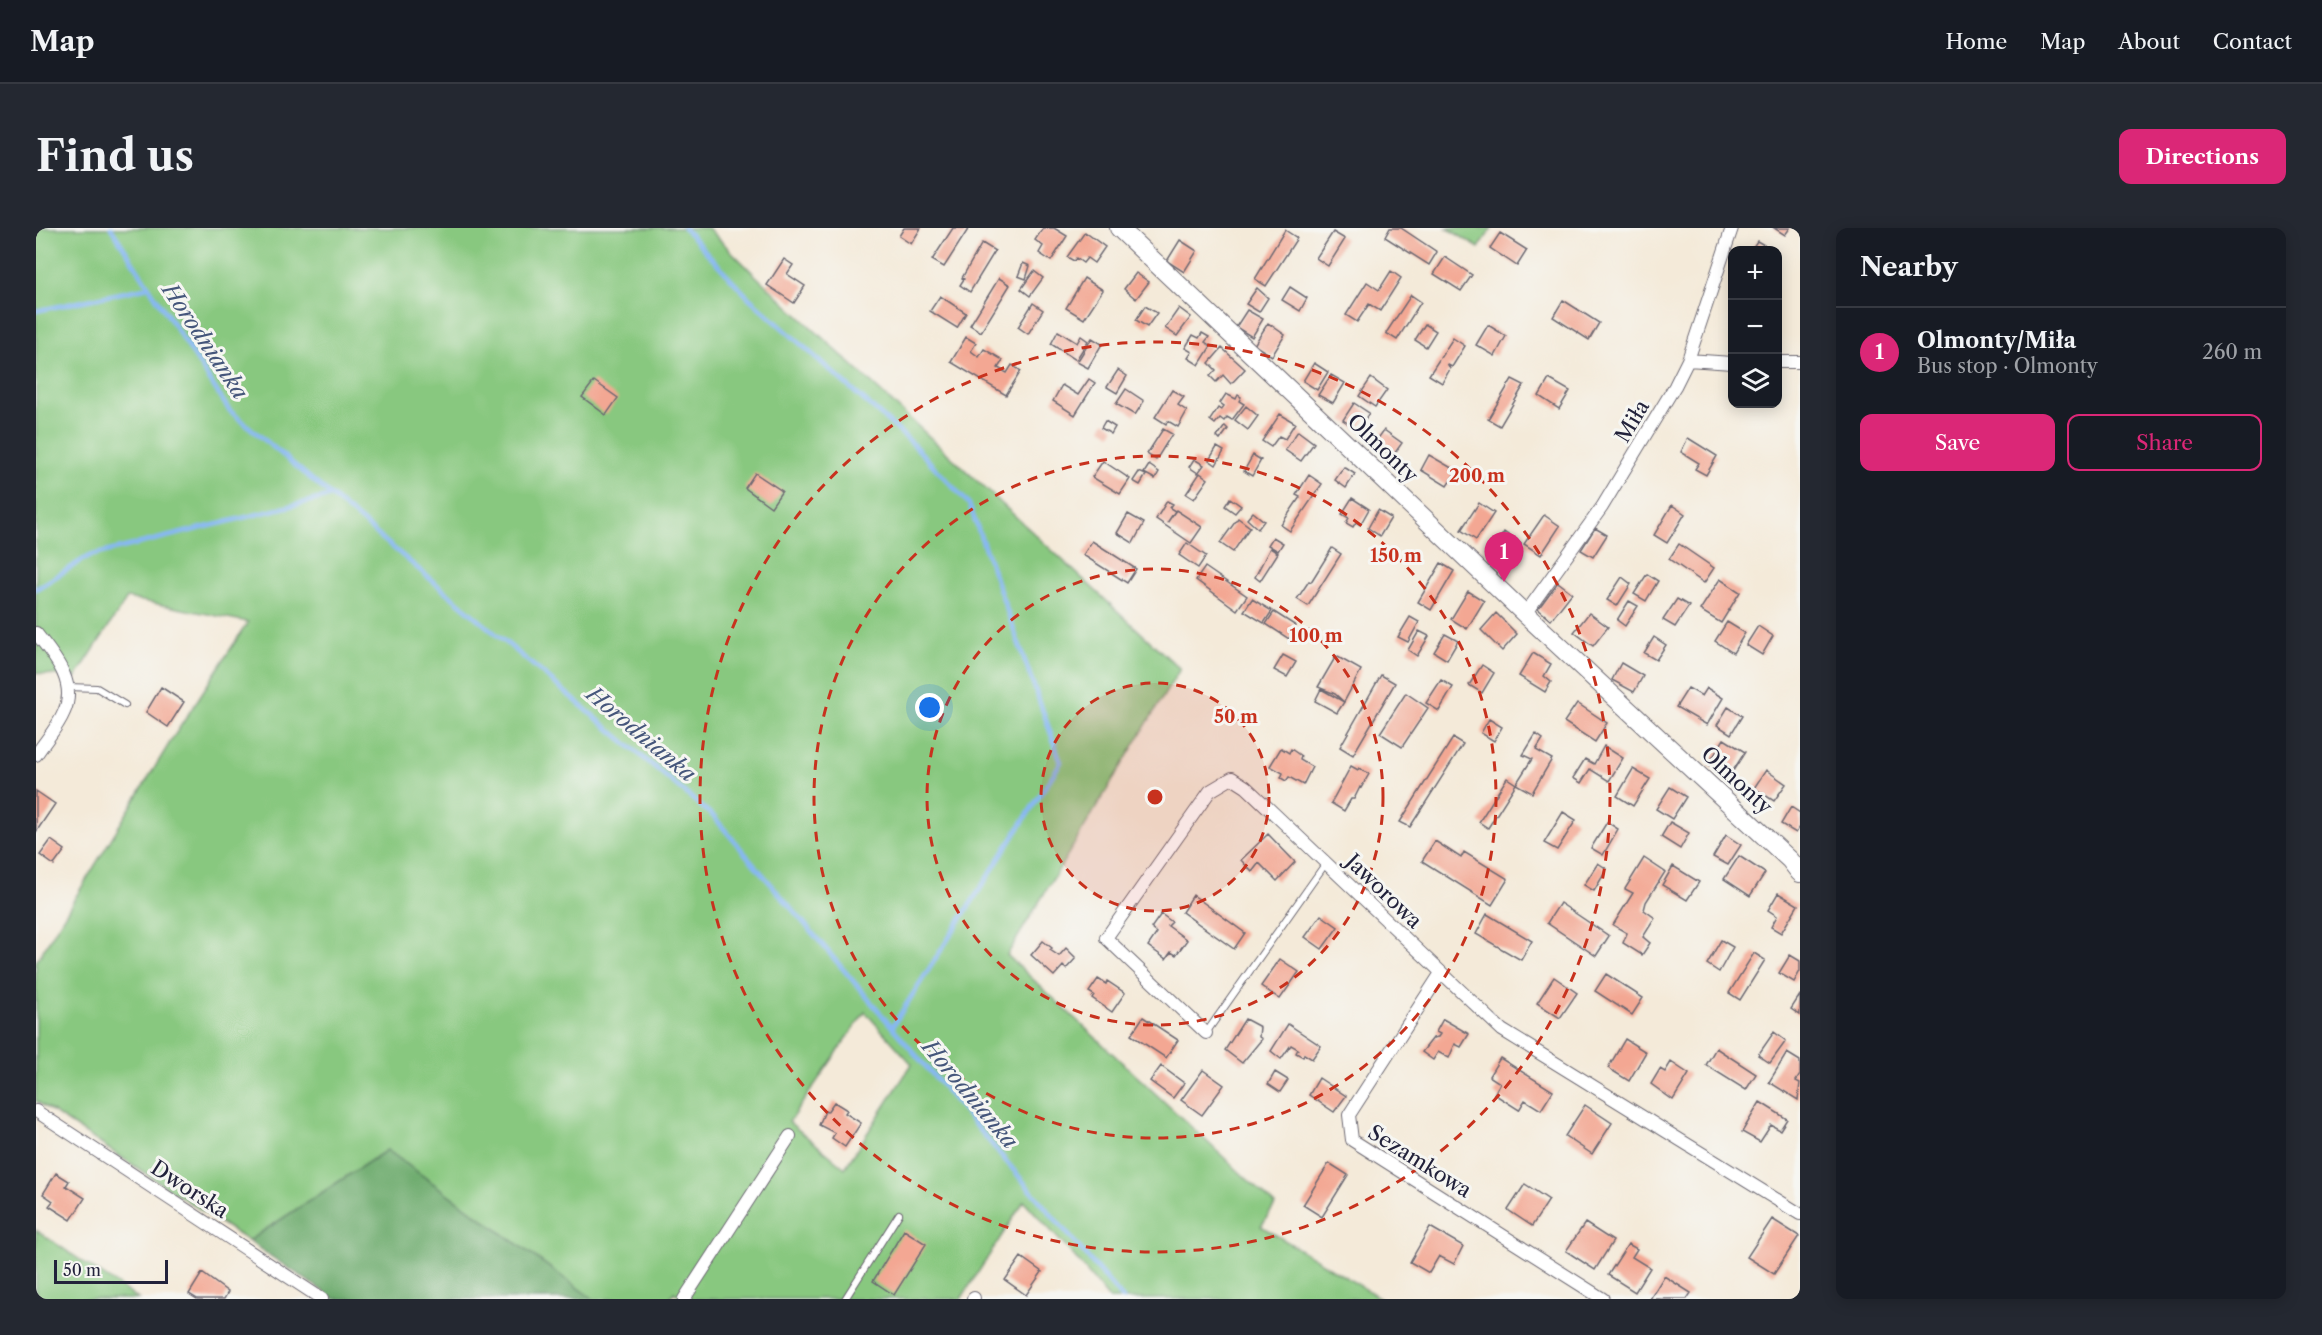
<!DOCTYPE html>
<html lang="en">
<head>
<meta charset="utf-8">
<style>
  :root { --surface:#171b24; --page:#242831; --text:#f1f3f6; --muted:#9ea1a6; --line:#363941; --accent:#db2777 }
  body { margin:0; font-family:"Libre Caslon Text",serif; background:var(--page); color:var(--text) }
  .controls { position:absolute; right:18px; top:18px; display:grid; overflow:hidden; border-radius:12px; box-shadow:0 3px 15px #0003 }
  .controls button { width:54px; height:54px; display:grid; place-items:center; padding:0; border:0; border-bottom:2px solid var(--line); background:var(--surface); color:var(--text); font:30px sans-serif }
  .scale { position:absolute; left:18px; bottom:15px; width:114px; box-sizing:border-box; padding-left:6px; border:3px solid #22223b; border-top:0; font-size:16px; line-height:21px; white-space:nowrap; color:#22223b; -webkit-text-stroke:4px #f6f6f2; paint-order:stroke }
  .you { position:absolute; left:894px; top:480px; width:21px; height:21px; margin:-15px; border:4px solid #fff; border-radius:50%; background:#1a73e8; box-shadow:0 0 0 9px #1a73e833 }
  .badge { display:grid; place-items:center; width:39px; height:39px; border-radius:50%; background:var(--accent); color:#fff; font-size:20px; font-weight:700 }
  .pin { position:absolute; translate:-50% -50px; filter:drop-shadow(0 2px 3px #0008) }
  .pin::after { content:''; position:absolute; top:32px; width:21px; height:18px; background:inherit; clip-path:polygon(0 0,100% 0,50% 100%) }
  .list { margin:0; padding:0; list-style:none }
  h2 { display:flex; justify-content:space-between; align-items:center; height:78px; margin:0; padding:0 24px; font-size:26px }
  h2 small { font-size:20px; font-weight:400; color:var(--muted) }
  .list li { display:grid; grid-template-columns:39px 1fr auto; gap:18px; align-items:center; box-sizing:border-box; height:90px; padding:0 24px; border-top:2px solid var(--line) }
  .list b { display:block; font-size:22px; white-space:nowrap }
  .list p { margin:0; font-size:20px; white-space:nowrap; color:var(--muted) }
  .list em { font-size:20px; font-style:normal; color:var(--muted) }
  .actions { display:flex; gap:12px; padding:18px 24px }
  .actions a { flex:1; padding:14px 0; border:2px solid var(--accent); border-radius:12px; text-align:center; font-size:21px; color:var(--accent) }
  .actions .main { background:var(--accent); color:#fff }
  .icon { flex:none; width:33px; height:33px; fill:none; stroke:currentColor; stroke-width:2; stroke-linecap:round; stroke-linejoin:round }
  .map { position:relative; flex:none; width:1764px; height:1071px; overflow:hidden; border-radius:12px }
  header { display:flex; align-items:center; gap:36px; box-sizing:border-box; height:84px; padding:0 30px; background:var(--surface); border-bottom:2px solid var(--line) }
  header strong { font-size:28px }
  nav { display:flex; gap:33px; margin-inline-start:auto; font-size:21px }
  .intro { display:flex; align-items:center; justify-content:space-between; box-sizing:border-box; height:144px; padding:0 36px }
  h1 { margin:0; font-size:42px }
  .button { padding:15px 27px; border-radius:12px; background:var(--accent); color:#fff; font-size:21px; font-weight:700 }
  main { display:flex; gap:36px; padding:0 36px }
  aside { flex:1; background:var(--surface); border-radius:12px; box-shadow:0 3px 15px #0003 }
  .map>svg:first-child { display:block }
  .green { fill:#88c87f; stroke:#55755d; stroke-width:1.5; fill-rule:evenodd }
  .forest { fill:#6eac6e; stroke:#486754; stroke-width:1.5 }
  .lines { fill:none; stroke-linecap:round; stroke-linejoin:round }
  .stream { stroke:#87b7f3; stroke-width:4.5 }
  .building { fill:#f3a793 }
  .lane-casing { stroke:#6c6872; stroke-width:8 }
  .street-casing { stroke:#6c6872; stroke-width:14 }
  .secondary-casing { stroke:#6c6872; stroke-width:20 }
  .lane { stroke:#fff; stroke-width:6 }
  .street { stroke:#fff; stroke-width:12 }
  .secondary { stroke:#fff; stroke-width:18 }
  .ring { fill:none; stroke:#c8321e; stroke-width:3; stroke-dasharray:10 8 }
  .labels { text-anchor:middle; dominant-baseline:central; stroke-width:6; stroke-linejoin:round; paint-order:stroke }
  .street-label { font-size:21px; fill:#22223b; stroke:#f6f6f2 }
  .water-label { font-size:22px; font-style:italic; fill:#45567b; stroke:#f6f6f2 }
  .centre { fill:#c8321e; stroke:#f6f6f2; stroke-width:3 }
  .ring-label { font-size:18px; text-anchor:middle; font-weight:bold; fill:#c8321e; stroke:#f6f6f2; stroke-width:6; stroke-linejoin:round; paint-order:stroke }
</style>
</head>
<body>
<header>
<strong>Map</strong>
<nav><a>Home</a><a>Map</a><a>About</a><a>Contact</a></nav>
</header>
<div class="intro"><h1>Find us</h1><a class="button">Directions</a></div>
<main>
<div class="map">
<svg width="1764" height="1071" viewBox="0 0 1764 1071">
  <rect width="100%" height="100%" fill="#f6f6f2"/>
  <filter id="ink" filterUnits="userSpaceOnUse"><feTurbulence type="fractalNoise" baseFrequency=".0167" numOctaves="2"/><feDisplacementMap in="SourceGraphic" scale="12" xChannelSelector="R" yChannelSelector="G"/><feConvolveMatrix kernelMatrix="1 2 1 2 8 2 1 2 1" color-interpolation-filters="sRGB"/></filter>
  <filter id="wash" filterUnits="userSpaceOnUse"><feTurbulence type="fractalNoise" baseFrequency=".008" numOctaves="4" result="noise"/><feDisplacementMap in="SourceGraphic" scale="24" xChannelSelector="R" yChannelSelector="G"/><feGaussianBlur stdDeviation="1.35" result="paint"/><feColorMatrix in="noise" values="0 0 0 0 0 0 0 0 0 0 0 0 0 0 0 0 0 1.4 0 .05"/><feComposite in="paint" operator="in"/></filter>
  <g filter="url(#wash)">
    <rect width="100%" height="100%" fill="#f4ead9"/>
    <!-- green -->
    <path class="green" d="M0 0H672L720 48 1144 441 971 727 1239 977 1225 998 1346 1071H1073L1038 1028 988 973 925 1071H649L638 1064 633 1071H557L351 922 212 1013 0 873V734L133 516 212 394 91 370 40 449 0 445ZM829 784 876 836 809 940 753 894Z
      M1411 0H1456L1443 20Z
      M0 1002 102 1071H0Z"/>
    <!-- forest -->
    <path class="forest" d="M351 922 557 1071H299L212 1013Z"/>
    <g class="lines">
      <!-- stream -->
      <path class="stream" d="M75 0 193 182 678 589 1087 1071
        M648 0 713 70 875 214 933 276 1025 534 856 799
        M0 83 113 59
        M0 361 53 328 295 268"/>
    </g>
    <g id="blocks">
      <!-- building -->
      <path class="building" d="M868 0H885L875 16 863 8Z
        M917 0H933L908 39 896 32Z
        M1007 0H1018L1031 8 1015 33 1003 25 1007 18 999 12Z
        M1354 0H1365L1401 24 1393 37 1349 9Z
        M1738 0H1754L1749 7Z
        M1249 2 1261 10 1230 58 1219 51Z
        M1049 4 1069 19 1058 35 1051 30 1047 35 1040 30 1038 33 1031 29Z
        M1297 4 1309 11 1292 38 1280 30Z
        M1464 5 1491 22 1481 38 1454 20Z
        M1144 12 1161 23 1148 44 1131 33Z
        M1721 13 1737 22H1715Z
        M946 15 959 23 934 64 924 57 928 51 926 50Z
        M1409 29 1436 47 1425 63 1398 46Z
        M748 31 757 37 751 46 769 58 758 75 731 57Z
        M987 35 994 38 990 51 982 48Z
        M998 43 1007 50 994 68 985 61Z
        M1355 43 1365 50 1344 83 1333 76 1321 94 1310 87 1331 54 1343 62Z
        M1100 45 1113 54 1100 71 1088 61Z
        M963 50 974 57 945 104 934 97Z
        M1048 50 1067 62 1048 91 1030 80Z
        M1254 59 1271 70 1264 83 1246 72Z
        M1221 60 1232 70 1223 84 1210 76Z
        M1375 67 1385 74 1361 112 1350 105Z
        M904 68 930 85 921 100 894 83Z
        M1527 72 1563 95 1553 112 1517 89Z
        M997 75 1007 82 992 106 982 99Z
        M1109 78 1121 85 1111 99 1100 92Z
        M1143 80 1155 89 1141 108 1129 100Z
        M1211 82 1227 91 1216 109 1200 99Z
        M1232 95 1249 107 1236 128 1218 117Z
        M1389 96 1400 103 1390 119 1379 112Z
        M1452 97 1470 108 1459 128 1440 117Z
        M1022 103 1041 115 1045 108 1052 113 1040 132 1015 116Z
        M1166 105 1173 109 1169 114 1175 118 1163 137 1152 130 1156 124 1149 120 1157 107 1163 110Z
        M930 109 940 115 935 123 943 129 948 121 967 132 962 140 971 145 976 137 985 143 970 167 915 134Z
        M1056 110 1066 116 1052 140 1041 134Z
        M1417 110 1429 118 1416 139 1412 137 1414 141 1406 155 1393 147Z
        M1186 120 1209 141 1195 156 1187 147 1180 154 1174 148 1180 142 1173 135Z
        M1278 135 1292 144 1281 162 1267 153Z
        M1082 142 1091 148 1081 165 1071 159Z
        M1295 147 1309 155 1297 175 1282 167Z
        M1335 150 1351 162 1339 179 1323 168Z
        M1053 151 1059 155 1039 187 1017 173 1026 157 1042 167Z
        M1476 151 1488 157 1464 198 1452 191Z
        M1513 151 1534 163 1523 181 1503 168Z
        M558 153 582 170 570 187 546 169Z
        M1090 161 1108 173 1099 187 1080 176Z
        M1136 162 1148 169 1142 177 1151 183 1142 199 1132 193 1130 196 1119 189Z
        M1190 166 1200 171 1202 167 1205 169 1203 173 1208 176 1196 192 1191 189 1188 193 1184 190 1179 196 1174 192 1182 180 1185 182 1188 178 1184 175Z
        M1318 175 1333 185 1322 202 1307 192Z
        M1210 178 1222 188 1212 202 1199 192Z
        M1244 186 1259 195 1249 211 1243 208 1235 219 1226 213Z
        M1069 193 1079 199 1075 206 1065 200Z
        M1189 198 1192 201 1184 212 1181 209Z
        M1127 201 1136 206 1120 232 1111 226Z
        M1348 202 1366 215 1356 229 1338 216Z
        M1262 203 1278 215 1265 233 1249 222Z
        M1652 210 1681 228 1670 247 1659 241 1663 235 1645 224Z
        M1181 219 1188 223 1180 237 1173 232Z
        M1217 227 1225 232 1216 248 1208 243Z
        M1393 227 1421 243 1411 258 1385 242Z
        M1158 231 1168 237 1162 245 1153 239Z
        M1067 233 1094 251 1084 266 1056 249Z
        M1113 237 1123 244 1119 251 1108 245Z
        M1308 239 1319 246 1310 260 1299 252Z
        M1103 244 1110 247 1104 257 1097 253Z
        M719 245 746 263 735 279 709 260Z
        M1164 245 1172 251 1158 271 1150 266Z
        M1273 247 1286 256 1254 303 1245 297 1264 269 1260 267Z
        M1194 270 1205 278 1199 285 1189 278Z
        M1316 270 1333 281 1324 297 1320 294 1317 299 1310 295 1313 290 1306 286Z
        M1131 273 1137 276 1134 280 1139 283 1131 295 1140 282 1166 299 1155 315 1120 291Z
        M1443 275 1458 285 1440 312 1425 302Z
        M1636 277 1649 286 1631 315 1618 307Z
        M1342 282 1355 290 1344 308 1332 300Z
        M1217 284 1228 293 1222 301 1211 291Z
        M1092 286 1108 295 1097 315 1081 305Z
        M1508 287 1524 298 1505 327 1488 316Z
        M1202 290 1214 299 1197 324 1184 315Z
        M1559 300 1571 307 1557 329 1545 322Z
        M1468 304 1485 316 1474 333 1457 321Z
        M1237 309 1247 315 1242 323 1232 317Z
        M1056 313 1100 341 1091 355 1047 327Z
        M1151 315 1170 328 1162 340 1143 327Z
        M1643 316 1678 340 1668 355 1633 331Z
        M1234 320 1242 325 1224 353 1219 349Z
        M1296 320 1305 326 1272 378 1261 371 1273 353 1275 354Z
        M1405 335 1418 343 1395 382 1382 374Z
        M1169 339 1211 368 1201 382 1160 352Z
        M1611 346 1622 353 1610 373 1598 366Z
        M1586 349 1595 356 1581 378 1571 372Z
        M1684 351 1704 364 1685 395 1664 382Z
        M1522 354 1536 365 1515 392 1502 381Z
        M1432 363 1448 373 1431 401 1415 391Z
        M1216 371 1236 383 1228 395 1208 383Z
        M1641 371 1653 378 1639 399 1627 392Z
        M1593 373 1602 378 1589 398 1581 392Z
        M1238 384 1260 398 1253 411 1230 396Z
        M1460 385 1481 406 1466 423 1445 402Z
        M1553 385 1572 399 1557 418 1538 404Z
        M1374 389 1383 394 1372 414 1362 409Z
        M1691 394 1709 405 1697 425 1679 413Z
        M1722 398 1737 408 1726 427 1710 417Z
        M1383 403 1393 408 1381 428 1372 422Z
        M1409 406 1422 413 1411 432 1398 424Z
        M1618 409 1630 417 1620 432 1608 425Z
        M1497 425 1515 436 1508 448 1515 454 1509 464 1483 448Z
        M1247 427 1260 434 1251 449 1238 442Z
        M1300 428 1325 442 1308 474 1299 466 1282 459Z
        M1585 435 1607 448 1598 464 1576 452Z
        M1446 437 1458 445 1446 465 1433 457Z
        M1345 447 1359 455 1317 527 1304 519Z
        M1405 452 1417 459 1403 483 1390 475Z
        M125 459 148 474 132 499 110 484Z
        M1652 460 1666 468 1671 460 1687 470 1671 497 1640 479Z
        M1285 461 1308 474 1301 485 1279 473Z
        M1370 465 1392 480 1366 519 1344 505Z
        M1541 475 1571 495 1559 514 1528 494Z
        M1692 479 1706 488 1695 506 1681 497Z
        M1453 491 1466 499 1458 513 1445 505Z
        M1500 506 1507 511 1500 522 1516 531 1496 565 1480 556 1496 531 1487 527Z
        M1417 510 1427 516 1374 599 1364 594Z
        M1688 511 1709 524 1693 549 1672 537Z
        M1568 518 1587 530 1573 553 1554 541 1545 555 1537 550 1549 531 1558 536Z
        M1245 520 1253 525 1255 521 1265 528 1264 532 1276 539 1267 557 1253 549 1250 553 1245 550 1247 545 1234 538Z
        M1315 538 1322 542 1323 540 1333 546 1325 560 1324 559 1318 571H1315L1308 583 1295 575Z
        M1597 541 1614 551 1597 578 1581 568Z
        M1730 542 1750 556 1738 573 1718 560Z
        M1471 550 1480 556 1452 600 1443 594Z
        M1634 559 1650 569 1636 591 1620 581Z
        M0 563 19 576 0 604Z
        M1755 579 1764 585V599L1760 605 1745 596Z
        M1527 584 1540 592 1521 622 1508 615Z
        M1571 594 1582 601 1567 627 1555 620Z
        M1634 594 1653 605 1644 621 1625 609Z
        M1232 606 1259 634 1241 653 1223 635 1216 644 1205 632Z
        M1690 607 1705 617 1692 637 1677 629Z
        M15 612 29 622 18 637 4 627Z
        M1399 613 1425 630 1428 624 1472 651 1456 677 1386 633Z
        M1703 628 1729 645 1714 668 1688 651Z
        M1608 630 1629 644 1610 674 1608 682 1619 690 1607 709 1614 715 1606 727 1587 715 1591 705 1577 697 1597 665 1589 661Z
        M1562 635 1571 641 1558 663 1548 657Z
        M1637 638 1663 654 1651 672 1626 657Z
        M1742 665 1762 677 1745 705 1735 699 1741 688 1732 682Z
        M1157 667 1209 705 1198 721 1146 684Z
        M1524 675 1573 708 1560 728 1511 695Z
        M1125 686 1136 694 1132 698 1151 712 1140 727 1135 724 1130 731 1112 718 1121 705 1115 700Z
        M1451 686 1496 713 1485 732 1440 706Z
        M1285 687 1302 699 1286 721 1269 709Z
        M1685 712 1697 719 1683 744 1671 736Z
        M1007 713 1016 720 1014 722 1023 728 1030 720 1040 730 1030 741 1027 738 1018 748 995 727Z
        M1718 725 1729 732 1704 772 1693 765Z
        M1754 727 1764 733V743L1758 754 1743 745Z
        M1244 731 1263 744 1244 771 1225 758Z
        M1570 746 1607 770 1596 787 1559 763Z
        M1518 749 1541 765 1524 790 1501 775Z
        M1062 751 1070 756 1071 753 1089 765 1076 784 1056 770 1058 767 1053 764Z
        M1764 767V787L1755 781Z
        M1107 789 1142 812 1130 830 1095 807Z
        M1209 791 1224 799 1223 809 1226 811 1206 835 1189 822Z
        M1407 791 1433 806 1425 819 1419 816 1413 830 1402 824 1397 832 1386 824 1397 810 1402 809 1404 806 1400 804Z
        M1252 796 1285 818 1276 831 1268 826 1267 829 1260 825 1262 821 1255 817 1245 831 1235 823Z
        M1738 804 1750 813 1734 835 1722 827Z
        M1589 811 1610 824 1593 853 1572 840Z
        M1680 820 1720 846 1710 862 1670 837Z
        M1751 825 1764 833V847L1760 853 1764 855 1762 872 1733 854Z
        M1464 830 1517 863 1505 882 1489 872 1483 882 1458 866 1464 855 1453 848Z
        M1635 834 1653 846 1637 872 1615 856 1624 841 1629 844Z
        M1125 838 1148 855 1137 870 1114 853Z
        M1167 842 1188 857 1166 887 1145 872Z
        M1239 844 1252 852 1244 864 1232 856Z
        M1283 850 1310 868 1298 884 1273 867Z
        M798 874 811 882 809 885 825 895 809 919 796 910 799 905 783 897 789 883 791 884Z
        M1724 874 1751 891 1744 902 1735 897 1724 914 1706 904Z
        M1549 877 1576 895 1556 926 1529 908Z
        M1293 935 1312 947 1286 989 1267 977Z
        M20 945 33 953 30 958 49 970 35 992 13 978 17 973 7 966Z
        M1489 956 1513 972 1496 998 1472 982Z
        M1736 991 1763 1008 1738 1046 1711 1029Z
        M1549 995 1577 1013 1559 1042 1530 1023Z
        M1394 999 1427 1018 1418 1036 1403 1028 1393 1045 1374 1034Z
        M868 1002 890 1016 858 1067 837 1053Z
        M1592 1016 1601 1021 1596 1029 1614 1040 1599 1064 1572 1047Z
        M985 1029 1006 1044 990 1067 969 1052Z
        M166 1045 192 1064 188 1071H161L153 1066Z
        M1628 1048 1655 1065 1651 1071H1614Z"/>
    </g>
  </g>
  <g filter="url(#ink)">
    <use href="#blocks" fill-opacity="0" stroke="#6c6872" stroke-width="1.5"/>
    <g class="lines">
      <!-- lane casing -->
      <g class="lane-casing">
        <path id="lane" d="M32 459 61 460 89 477
          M1170 805 1290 635
          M809 1071 863 986"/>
      </g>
      <!-- street casing -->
      <g class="street-casing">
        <path id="street" d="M1652 132 1696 135
          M1742 134H1764
          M1489 386 1566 279 1639 158 1652 132 1696 0
          M0 405C17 427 42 454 28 484 22 499 9 513 0 527
          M1405 745 1313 887 1316 912 1567 1071
          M1170 805 1070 710 1174 563 1196 550 1210 559 1466 802 1764 986
          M0 883 286 1071
          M648 1071 754 908
          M937 1071 938 1070"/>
      </g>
      <!-- secondary casing -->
      <g class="secondary-casing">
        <path id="secondary" d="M1083 0 1489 386 1754 632 1764 645"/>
      </g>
      <!-- lane -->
      <use href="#lane" class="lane"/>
      <!-- street -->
      <use href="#street" class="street"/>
      <!-- secondary -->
      <use href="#secondary" class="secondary"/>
    </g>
  </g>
  <!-- distance rings -->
  <circle cx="1119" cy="569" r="114" fill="#c8321e" fill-opacity=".12"/>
  <g class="ring">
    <circle cx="1119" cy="569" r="114"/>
    <circle cx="1119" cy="569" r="228"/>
    <circle cx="1119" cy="569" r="341"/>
    <circle cx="1119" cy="569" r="455"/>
  </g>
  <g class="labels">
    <!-- street labels -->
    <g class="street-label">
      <text transform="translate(1596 193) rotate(-59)">Miła</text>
      <text transform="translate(1347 220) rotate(44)">Olmonty</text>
      <text transform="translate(1701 552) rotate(43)">Olmonty</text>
      <text transform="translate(1348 663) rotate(44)">Jaworowa</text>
      <text transform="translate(1384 933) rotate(32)">Sezamkowa</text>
      <text transform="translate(154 961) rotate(33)">Dworska</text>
    </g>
    <!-- water labels -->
    <g class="water-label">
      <text transform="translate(169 113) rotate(56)">Horodnianka</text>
      <text transform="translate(605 506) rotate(40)">Horodnianka</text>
      <text transform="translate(934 866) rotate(50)">Horodnianka</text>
    </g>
  </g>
  <circle cx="1119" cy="569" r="9" class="centre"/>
  <g class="ring-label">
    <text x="1441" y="254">200 m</text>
    <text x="1360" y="334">150 m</text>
    <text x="1280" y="414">100 m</text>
    <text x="1200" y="495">50 m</text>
  </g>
</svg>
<div class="controls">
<button>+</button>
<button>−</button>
<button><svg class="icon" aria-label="layers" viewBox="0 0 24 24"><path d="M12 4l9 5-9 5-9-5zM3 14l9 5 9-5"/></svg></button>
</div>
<div class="scale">50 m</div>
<div class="you"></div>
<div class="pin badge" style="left:1468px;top:354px">1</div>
</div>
<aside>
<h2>Nearby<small></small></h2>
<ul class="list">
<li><span class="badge">1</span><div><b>Olmonty/Miła</b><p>Bus stop · Olmonty</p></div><em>260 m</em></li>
</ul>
<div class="actions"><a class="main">Save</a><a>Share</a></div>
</aside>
</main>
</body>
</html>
